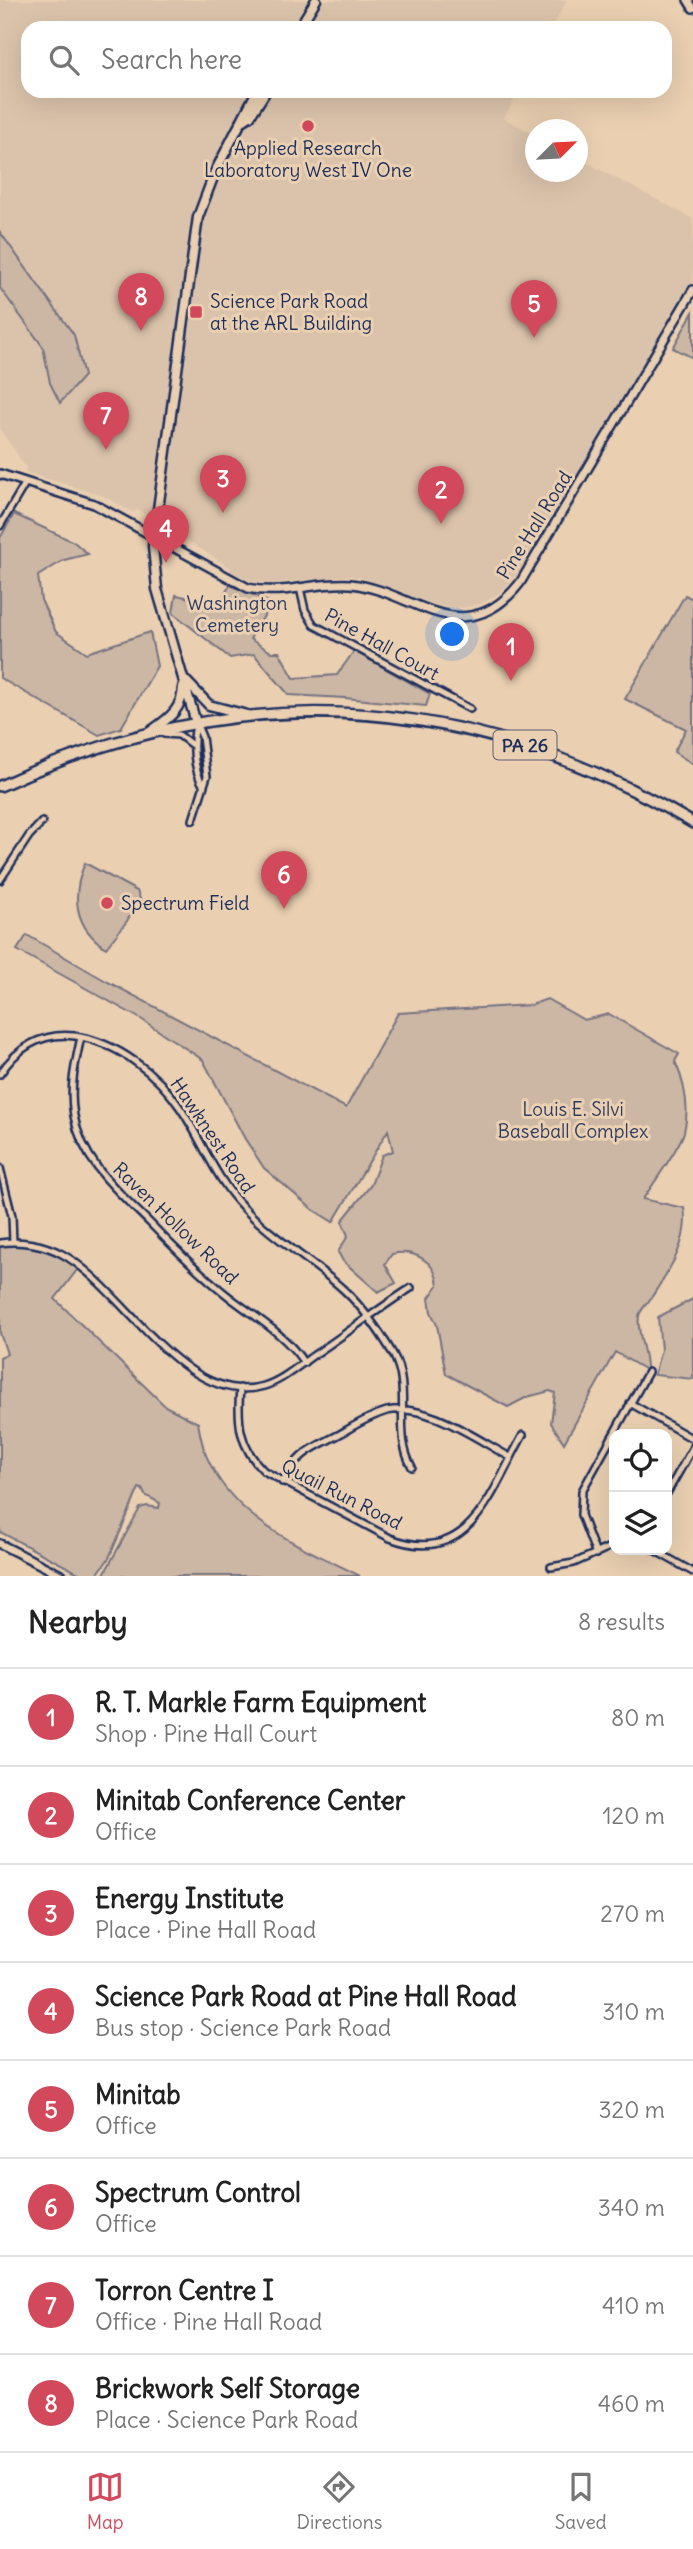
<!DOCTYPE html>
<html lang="en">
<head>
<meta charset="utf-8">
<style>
  :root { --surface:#fff; --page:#f6f6f6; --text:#222; --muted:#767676; --line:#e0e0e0; --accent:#d1495b }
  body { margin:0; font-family:Delius,sans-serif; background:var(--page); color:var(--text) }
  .controls { position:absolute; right:21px; bottom:21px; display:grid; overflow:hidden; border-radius:14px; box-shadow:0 7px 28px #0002 }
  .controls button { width:63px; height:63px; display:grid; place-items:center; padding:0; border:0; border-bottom:2px solid var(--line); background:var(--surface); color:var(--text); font:35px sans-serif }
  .compass { position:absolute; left:525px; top:119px; width:63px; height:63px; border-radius:50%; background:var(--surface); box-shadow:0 7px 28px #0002; rotate:66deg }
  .you { position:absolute; left:453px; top:635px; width:24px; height:24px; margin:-18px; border:5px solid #fff; border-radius:50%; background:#1a73e8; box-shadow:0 0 0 10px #1a73e833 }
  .badge { display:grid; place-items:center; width:46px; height:46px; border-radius:50%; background:var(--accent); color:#fff; font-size:23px; font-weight:700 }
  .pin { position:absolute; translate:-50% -58px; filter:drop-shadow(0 2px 4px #0008) }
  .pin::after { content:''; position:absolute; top:37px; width:24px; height:21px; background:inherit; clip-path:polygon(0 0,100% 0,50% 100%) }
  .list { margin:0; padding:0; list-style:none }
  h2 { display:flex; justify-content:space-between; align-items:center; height:91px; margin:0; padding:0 28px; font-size:30px }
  h2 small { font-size:23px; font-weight:400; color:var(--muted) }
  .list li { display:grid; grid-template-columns:46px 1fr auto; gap:21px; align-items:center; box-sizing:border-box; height:98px; padding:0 28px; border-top:2px solid var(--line) }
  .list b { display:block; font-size:26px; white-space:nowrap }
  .list p { margin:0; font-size:23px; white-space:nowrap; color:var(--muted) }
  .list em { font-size:23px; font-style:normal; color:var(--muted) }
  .icon { flex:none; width:38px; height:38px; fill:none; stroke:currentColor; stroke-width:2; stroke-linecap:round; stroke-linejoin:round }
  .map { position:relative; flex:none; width:693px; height:1576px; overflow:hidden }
  .search { position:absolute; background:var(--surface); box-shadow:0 7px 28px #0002; left:21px; right:21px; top:21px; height:77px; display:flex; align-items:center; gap:18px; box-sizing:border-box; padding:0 24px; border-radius:21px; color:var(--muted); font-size:26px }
  .sheet { height:875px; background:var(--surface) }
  nav { display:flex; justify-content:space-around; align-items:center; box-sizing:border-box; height:98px; border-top:2px solid var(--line); background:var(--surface); font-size:19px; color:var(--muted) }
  nav a { display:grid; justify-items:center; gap:4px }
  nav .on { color:var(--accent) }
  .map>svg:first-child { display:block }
  .built { fill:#dbc3ab }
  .green { fill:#ccb7a5; stroke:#747382; stroke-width:2 }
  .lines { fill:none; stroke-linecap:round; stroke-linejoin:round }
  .minor-casing { stroke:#1b2f5e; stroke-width:10 }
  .tertiary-casing { stroke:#1b2f5e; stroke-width:12 }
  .secondary-casing { stroke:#1b2f5e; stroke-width:13 }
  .primary-casing { stroke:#1b2f5e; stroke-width:14 }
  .minor { stroke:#eacfb1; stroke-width:5 }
  .tertiary { stroke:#eacfb1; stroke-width:7 }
  .secondary { stroke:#eacfb1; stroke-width:8 }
  .primary { stroke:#eacfb1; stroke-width:9 }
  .poi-dot { fill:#d1495b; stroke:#eacfb1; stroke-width:2.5 }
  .labels { text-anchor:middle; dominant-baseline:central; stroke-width:6; stroke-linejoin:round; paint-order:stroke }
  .shield { fill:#eacfb1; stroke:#595f77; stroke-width:2 }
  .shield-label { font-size:18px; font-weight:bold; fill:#1b2f5e }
  .poi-label { font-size:19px; fill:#1b2f5e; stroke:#eacfb1; text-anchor:start }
  .street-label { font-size:19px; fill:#1b2f5e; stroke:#eacfb1 }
  .park-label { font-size:19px; fill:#2d3d65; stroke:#eacfb1 }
</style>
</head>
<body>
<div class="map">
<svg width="693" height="1576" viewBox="0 0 693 1576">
  <rect width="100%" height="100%" fill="#eacfb1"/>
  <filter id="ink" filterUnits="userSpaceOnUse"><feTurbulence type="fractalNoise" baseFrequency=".0143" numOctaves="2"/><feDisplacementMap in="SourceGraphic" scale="14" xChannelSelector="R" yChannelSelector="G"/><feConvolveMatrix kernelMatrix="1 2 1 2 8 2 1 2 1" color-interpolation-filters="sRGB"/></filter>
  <g filter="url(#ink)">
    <!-- built -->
    <path class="built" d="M0 0H567L552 28H28V91H519L504 118 535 135 536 172H578V158L693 219V290L648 366 567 519 551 517 518 573 500 593 481 604 462 608 439 606 360 577 344 576 270 584 254 582 230 571 231 568 138 510 132 512 102 495 25 472 26 468 0 429Z"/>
    <!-- green -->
    <path class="green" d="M0 232 74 335 84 376 60 403 50 383 43 347 0 288Z
      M693 312V358L673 348Z
      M14 514 74 542 88 554 64 560 38 576 41 600 56 632 87 653 150 632 157 666 121 728 99 735 0 678V538Z
      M230 585 269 602 267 604 270 606 250 639 271 652H279L294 678 337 675 354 651 430 694 426 706 345 698 289 695 254 654 230 658 173 613 176 595C190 597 207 606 220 602Z
      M685 595 693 599V764L674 752 686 729 625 699Z
      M85 863 137 891 140 899 127 921 106 948C74 927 71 896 85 863Z
      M27 935 106 981 346 1108 398 1013 531 1005 547 999 584 1020 609 1014 679 1054 675 1061C685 1084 690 1108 684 1132 680 1147 653 1184 643 1199L684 1208C690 1241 668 1272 651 1298 647 1304 640 1310 639 1316 636 1331 647 1353 646 1370L615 1352 564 1443 551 1423 555 1393 550 1391 527 1397 508 1407 446 1374 437 1325 431 1312 429 1298 438 1285C436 1261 414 1249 392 1254L385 1264 396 1283 378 1292 343 1261 338 1252 348 1236 342 1221 371 1185 382 1155 393 1151 388 1130 333 1222 312 1209 264 1168 245 1139 203 1060 141 1019 17 950Z
      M0 1243 45 1247 80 1266 55 1299 165 1406 198 1423C200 1434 202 1445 206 1455 233 1521 301 1546 360 1576H103L140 1508 147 1506 159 1508 160 1503 145 1495 142 1489 139 1488 109 1558 96 1576H84L0 1532V1357L7 1354 0 1333Z
      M693 1299V1379L654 1375 661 1350 658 1317Z"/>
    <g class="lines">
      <!-- minor casing -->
      <g class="minor-casing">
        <path id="minor" d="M0 526 26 482
          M300 588 305 610 314 625 470 709
          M196 724C192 743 193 768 203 785
          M164 734 179 735 192 745
          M193 820 207 776 202 737 197 725
          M0 880 29 836 42 822
          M81 1037C75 1064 69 1089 74 1116 82 1162 119 1192 150 1223 176 1250 202 1276 232 1299 257 1318 287 1336 304 1363
          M0 1074C17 1048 42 1032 75 1036 117 1042 158 1074 181 1109 203 1142 215 1178 243 1207 273 1239 313 1261 345 1291 364 1309 380 1332 393 1354 413 1390 392 1433 412 1467
          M0 1168 12 1216 13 1242
          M0 1243C20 1240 44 1244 62 1254 122 1286 185 1409 264 1386 283 1380 298 1366 314 1355 347 1333 378 1309 411 1288
          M240 1388C237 1422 239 1447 264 1471L390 1538C471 1569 492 1489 523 1435
          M630 1403 693 1439
          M282 1482C300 1452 309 1450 338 1435 354 1426 369 1416 387 1411 426 1402 476 1439 510 1457
          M667 1493 693 1447
          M654 1550 693 1572
          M596 1554 581 1515 582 1491 648 1372
          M551 1567 574 1563 614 1545"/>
      </g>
      <!-- tertiary casing -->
      <g class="tertiary-casing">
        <path id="tertiary" d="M688 0 693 8
          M0 474 94 504 248 588C283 596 317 581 351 584 413 590 463 655 520 583L693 290
          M0 1544 63 1576"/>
      </g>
      <!-- secondary casing -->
      <g class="secondary-casing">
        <path id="secondary" d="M299 28 316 0
          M244 120 250 116 266 91
          M187 682 209 705 247 715
          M196 723 157 589 153 546 198 217 215 172 257 91
          M147 734C166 720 182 712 183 687"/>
      </g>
      <!-- primary casing -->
      <g class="primary-casing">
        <path id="primary" d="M0 786C237 677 469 690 693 823"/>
      </g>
      <!-- minor -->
      <use href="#minor" class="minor"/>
      <!-- tertiary -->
      <use href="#tertiary" class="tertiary"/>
      <!-- secondary -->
      <use href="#secondary" class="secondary"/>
      <!-- primary -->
      <use href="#primary" class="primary"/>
    </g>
  </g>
  <!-- markers -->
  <g class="poi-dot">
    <circle cx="308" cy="126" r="7"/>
    <rect x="189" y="305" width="14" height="14" rx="3.5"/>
    <circle cx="107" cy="903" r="7"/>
  </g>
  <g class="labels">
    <!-- shield labels -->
    <rect class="shield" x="493.5" y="730.5" width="63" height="29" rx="5"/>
    <g class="shield-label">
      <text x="525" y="745">PA 26</text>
    </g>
    <!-- poi labels -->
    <g class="poi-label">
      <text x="308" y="148" text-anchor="middle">Applied Research<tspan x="308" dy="22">Laboratory West IV One</tspan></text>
      <text x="210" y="301">Science Park Road<tspan x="210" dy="22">at the ARL Building</tspan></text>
      <text x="121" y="903">Spectrum Field</text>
    </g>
    <!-- street labels -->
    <g class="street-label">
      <text transform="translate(534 525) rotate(-58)">Pine Hall Road</text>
      <text transform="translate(382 644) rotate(29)">Pine Hall Court</text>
      <text transform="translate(213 1135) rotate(56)">Hawknest Road</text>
      <text transform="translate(176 1223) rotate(44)">Raven Hollow Road</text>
      <text transform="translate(342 1494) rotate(27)">Quail Run Road</text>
    </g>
    <!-- park labels -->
    <g class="park-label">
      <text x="237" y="603">Washington<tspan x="237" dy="22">Cemetery</tspan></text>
      <text x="573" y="1109">Louis E. Silvi<tspan x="573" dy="22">Baseball Complex</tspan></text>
    </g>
  </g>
</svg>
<div class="controls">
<button><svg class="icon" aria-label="locate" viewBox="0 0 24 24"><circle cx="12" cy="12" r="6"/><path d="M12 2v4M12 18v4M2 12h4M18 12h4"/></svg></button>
<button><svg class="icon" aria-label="layers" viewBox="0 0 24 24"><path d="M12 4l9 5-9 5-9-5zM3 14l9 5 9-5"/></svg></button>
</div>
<svg class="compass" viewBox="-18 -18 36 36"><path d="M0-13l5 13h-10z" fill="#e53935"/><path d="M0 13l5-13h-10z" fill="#767676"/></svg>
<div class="you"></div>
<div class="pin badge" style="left:511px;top:681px">1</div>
<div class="pin badge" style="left:441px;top:524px">2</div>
<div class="pin badge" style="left:223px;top:513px">3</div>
<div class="pin badge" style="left:166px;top:563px">4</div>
<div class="pin badge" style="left:534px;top:338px">5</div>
<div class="pin badge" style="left:284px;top:909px">6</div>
<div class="pin badge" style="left:106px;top:450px">7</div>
<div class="pin badge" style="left:141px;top:331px">8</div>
<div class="search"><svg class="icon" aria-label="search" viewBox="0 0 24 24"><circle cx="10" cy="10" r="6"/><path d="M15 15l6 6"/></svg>Search here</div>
</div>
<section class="sheet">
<h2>Nearby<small>8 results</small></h2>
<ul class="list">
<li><span class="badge">1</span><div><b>R. T. Markle Farm Equipment</b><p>Shop · Pine Hall Court</p></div><em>80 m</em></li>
<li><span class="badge">2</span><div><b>Minitab Conference Center</b><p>Office</p></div><em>120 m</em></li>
<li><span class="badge">3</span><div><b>Energy Institute</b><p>Place · Pine Hall Road</p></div><em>270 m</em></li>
<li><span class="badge">4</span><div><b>Science Park Road at Pine Hall Road</b><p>Bus stop · Science Park Road</p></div><em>310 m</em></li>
<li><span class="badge">5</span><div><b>Minitab</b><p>Office</p></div><em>320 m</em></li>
<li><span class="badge">6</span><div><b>Spectrum Control</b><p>Office</p></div><em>340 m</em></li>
<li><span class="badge">7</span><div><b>Torron Centre I</b><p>Office · Pine Hall Road</p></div><em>410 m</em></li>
<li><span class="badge">8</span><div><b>Brickwork Self Storage</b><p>Place · Science Park Road</p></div><em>460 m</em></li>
</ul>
</section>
<nav>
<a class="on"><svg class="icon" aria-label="map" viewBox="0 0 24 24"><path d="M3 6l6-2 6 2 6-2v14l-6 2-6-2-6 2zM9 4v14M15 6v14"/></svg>Map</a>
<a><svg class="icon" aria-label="directions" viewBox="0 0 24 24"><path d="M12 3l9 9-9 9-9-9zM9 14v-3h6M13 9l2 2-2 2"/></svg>Directions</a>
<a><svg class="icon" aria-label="saved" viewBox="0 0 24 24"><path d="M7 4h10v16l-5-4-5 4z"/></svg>Saved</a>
</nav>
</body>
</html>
